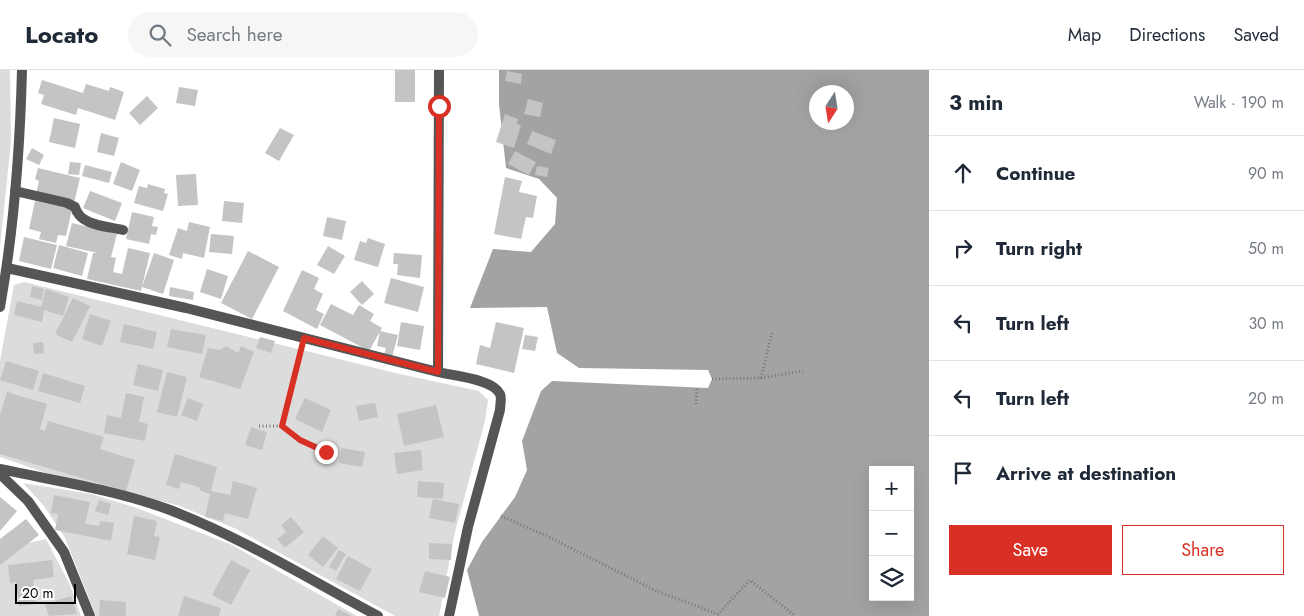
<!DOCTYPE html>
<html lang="en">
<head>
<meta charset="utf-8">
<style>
  :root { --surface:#fff; --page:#f6f6f7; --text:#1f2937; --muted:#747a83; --line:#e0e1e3; --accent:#d93025 }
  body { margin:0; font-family:Jost,sans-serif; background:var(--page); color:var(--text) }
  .controls { position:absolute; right:15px; bottom:15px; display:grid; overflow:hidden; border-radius:0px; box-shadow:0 5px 20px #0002 }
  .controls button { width:45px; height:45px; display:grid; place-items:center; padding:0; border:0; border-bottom:1px solid var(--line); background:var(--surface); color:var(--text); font:25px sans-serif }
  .compass { position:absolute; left:809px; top:15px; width:45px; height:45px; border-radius:50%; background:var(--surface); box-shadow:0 5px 20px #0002; rotate:192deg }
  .scale { position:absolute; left:15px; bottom:12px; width:61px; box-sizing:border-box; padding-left:5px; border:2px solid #000; border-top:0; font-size:14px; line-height:18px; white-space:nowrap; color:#000; -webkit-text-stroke:4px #fff; paint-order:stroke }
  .stop { position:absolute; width:15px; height:15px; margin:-11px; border:4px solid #d93025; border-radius:50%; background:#fff }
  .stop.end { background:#d93025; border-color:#fff; box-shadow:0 1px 5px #0008 }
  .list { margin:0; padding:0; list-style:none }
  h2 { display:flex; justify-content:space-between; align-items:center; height:65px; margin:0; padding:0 20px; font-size:21px }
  h2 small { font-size:16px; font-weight:400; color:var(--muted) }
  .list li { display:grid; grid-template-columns:32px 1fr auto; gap:15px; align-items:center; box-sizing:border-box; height:75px; padding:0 20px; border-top:1px solid var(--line) }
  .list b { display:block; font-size:19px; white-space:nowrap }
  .list em { font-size:16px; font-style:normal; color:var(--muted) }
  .actions { display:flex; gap:10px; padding:15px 20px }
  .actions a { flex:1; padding:11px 0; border:1px solid var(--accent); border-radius:0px; text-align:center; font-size:18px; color:var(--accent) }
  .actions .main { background:var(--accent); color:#fff }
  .icon { flex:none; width:28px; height:28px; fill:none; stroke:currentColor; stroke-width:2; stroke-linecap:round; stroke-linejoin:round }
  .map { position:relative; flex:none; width:929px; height:546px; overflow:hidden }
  header { display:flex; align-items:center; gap:30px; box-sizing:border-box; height:70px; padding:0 25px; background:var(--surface); border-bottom:1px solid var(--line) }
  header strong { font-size:24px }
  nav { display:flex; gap:28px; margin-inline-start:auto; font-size:18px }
  .search { width:350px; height:45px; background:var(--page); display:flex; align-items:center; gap:12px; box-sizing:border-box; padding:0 18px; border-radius:28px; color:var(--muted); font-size:19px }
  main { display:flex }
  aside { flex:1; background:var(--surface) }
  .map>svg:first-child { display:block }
  .green { fill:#dcdcdc }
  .water { fill:#a3a3a3; fill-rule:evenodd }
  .building { fill:#c4c4c4 }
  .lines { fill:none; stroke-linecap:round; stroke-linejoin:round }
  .path { stroke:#777; stroke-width:3; stroke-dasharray:1 2.5; stroke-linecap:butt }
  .service { stroke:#555; stroke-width:10 }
  .minor { stroke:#555; stroke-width:10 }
  .route { stroke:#d93025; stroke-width:6 }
</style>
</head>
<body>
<header>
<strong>Locato</strong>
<div class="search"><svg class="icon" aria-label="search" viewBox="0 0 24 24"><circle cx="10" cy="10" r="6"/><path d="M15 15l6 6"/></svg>Search here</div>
<nav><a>Map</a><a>Directions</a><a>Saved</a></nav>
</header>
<main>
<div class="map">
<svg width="929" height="546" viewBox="0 0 929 546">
  <rect width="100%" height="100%" fill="#fff"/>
  <!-- green -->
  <path class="green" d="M0 0H10L11 71 0 178Z
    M24 212 400 304 479 321 488 330 485 351 455 462 439 546H395L234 458 177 435 49 404 0 387V291L14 215Z
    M23 413 91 424 137 438 232 475 357 546H96L65 468 44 436Z
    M46 469 70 515 81 546H0V479Z"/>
  <!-- water -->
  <path class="water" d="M499 0H929V546H479L467 500 482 472 515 427 527 400 522 371 541 321 552 311 708 318 712 309 708 300 579 298 557 283 547 237 470 238 493 179 531 182 555 154 557 128 539 109 506 98 499 34ZM816 22H846V52H816ZM873 400H910V527H873Z"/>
  <!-- building -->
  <path class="building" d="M395 0H415V32H395Z
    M507 1 522 4 521 14 505 11Z
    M42 10 83 23 86 14 109 21 110 17 124 22 115 50 78 38 76 45 41 34 44 25 38 23Z
    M179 17 198 20 195 36 176 33Z
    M147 26 158 38 140 55 129 43Z
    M528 29 543 33 540 47 524 44Z
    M505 44 518 49 517 54 521 55 514 78 496 72Z
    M54 48 80 54 75 78 49 72Z
    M280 58 294 65 279 91 265 83Z
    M532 61 556 70 551 84 527 74Z
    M101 63 119 68 114 86 97 82Z
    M32 78 44 85 39 95 26 89Z
    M515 81 536 92 529 105 508 94Z
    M70 92 81 93 79 105 68 104Z
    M121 92 140 100 132 121 113 114Z
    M85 95 112 102 109 113 82 106Z
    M537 96 549 98 547 107 535 105Z
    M38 98 80 108 74 133 36 124 39 111 35 109Z
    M196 104 198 135 178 136 176 105Z
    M505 107 522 111 519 122 537 126 533 148 526 147 521 169 494 164Z
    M148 114 165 119 164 123 168 124 163 141 134 133 139 116 147 118Z
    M90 121 122 133 115 151 83 138Z
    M35 131 72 139 66 166 58 165 56 173 39 169 41 162 29 159Z
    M224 131 244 133 242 153 222 151Z
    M132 142 154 147 152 156 158 157 156 165 151 164 149 174 126 169Z
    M327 147 346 151 342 170 323 166Z
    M189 152 210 157 204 188 183 183 182 189 169 185 178 158 187 161Z
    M72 153 117 164 111 187 116 188 113 202 122 204 128 178 150 183 141 221 87 209 93 183H98L66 176Z
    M211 164 234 166 232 184 209 182Z
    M24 167 57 175 51 199 19 191Z
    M368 168 385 174 378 197 354 190 360 171 366 173Z
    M59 175 88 183 82 206 53 198Z
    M328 176 345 186 334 204 317 195Z
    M248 181 279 197 252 249 221 233Z
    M154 183 174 190 163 224 142 217Z
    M394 183 422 185 420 208 397 205 398 194H393Z
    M207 199 228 206 221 229 200 222Z
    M302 200 319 208 314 219 323 224 316 240 324 244 317 259 283 241Z
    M391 208 424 217 418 242 384 233Z
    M362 211 374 224 362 235 350 222Z
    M32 216 44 219 42 230 30 227Z
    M170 217 194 222 193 230 169 226Z
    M46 219 69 227 63 246 44 240 42 252 14 245 17 231 41 237Z
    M73 228 90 236 72 272 55 264Z
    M331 234 353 245 359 235 374 244 370 251 382 258 369 281 320 255Z
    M90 244 111 251 102 276 82 269Z
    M401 252 424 256 420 280 397 276Z
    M496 252 524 258 514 303 476 294 480 275 490 278Z
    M124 254 157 262 153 279 120 272Z
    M171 259 206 265 202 284 167 277Z
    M380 261 398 265 392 287 384 285 386 278 377 276Z
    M525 265 538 267 535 281 522 279Z
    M260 267 275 271 271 283 256 278Z
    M43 272 44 283 34 284 33 273Z
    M226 276 238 283 241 276 254 282 240 319 199 307 208 278 220 280Z
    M6 291 39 301 33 320 0 310Z
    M138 294 163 300 158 321 133 315Z
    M167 302 187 307 177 347 157 342Z
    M43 303 85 316 80 333 38 321Z
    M7 322 47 334 40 359 45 361 48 351 104 367 100 379 135 390 126 421 0 384V345Z
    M126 323 144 327 139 352 148 354 145 371 104 363 107 345 121 348Z
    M188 328 203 334 197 351 181 345Z
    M305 328 331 340 322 362 295 349Z
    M375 333 378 347 359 351 356 336Z
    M436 335 444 367 404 376 397 344Z
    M251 357 267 362 262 380 245 375Z
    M342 378 365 382 362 397 339 393Z
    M421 380 423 400 397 404 394 383Z
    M175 384 217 397 211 421 230 425 233 411 257 418 248 449 225 443 223 451 205 447 210 424 201 421 199 417 181 412 179 419 166 415Z
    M418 411 444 413 443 429 417 427Z
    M54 425 90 432 85 454 99 456 100 451 114 453 111 471 55 460 58 444 51 443Z
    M0 427 17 441 0 461Z
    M433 429 459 434 455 453 429 448Z
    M99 430 111 434 108 445 95 441Z
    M134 446 157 451 154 466 160 467 155 490 127 484Z
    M291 447 304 462 285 478 277 469 286 462 281 455Z
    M26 449 39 465 0 495V469Z
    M323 466 338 478 323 497 308 485Z
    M429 473 452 474 451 490 429 489Z
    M339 480 346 484 336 501 329 497Z
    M348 486 372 499 360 521 336 509Z
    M52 490 54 507 33 510 36 534 19 536 16 512 10 513 8 495Z
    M231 490 250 500 231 535 212 525Z
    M425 501 450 507 445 528 419 522Z
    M71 526 77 544 49 546 45 534Z
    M184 526 221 538 219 546H178Z
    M100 530 126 532V546H99Z
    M338 539 352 546H335Z"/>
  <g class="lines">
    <!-- path -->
    <path class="path" d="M761 308 772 263
      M712 309 761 308 803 301
      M696 334 697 318
      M259 356H282L300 370 327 382
      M282 356 300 281
      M501 446 547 466 654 520 718 544 750 510 795 546"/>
    <!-- service -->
    <path class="service" d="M15 121 67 133 75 137C80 156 106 156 123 160"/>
    <!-- minor -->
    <path class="minor" d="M439 0 438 302C454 306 493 309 500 324 502 328 500 335 500 340L468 457 449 546
      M7 198 186 238 438 302
      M0 237C14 159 20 79 22 0
      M0 399C56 411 116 420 170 440 243 468 310 510 378 546
      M0 404 28 431 64 482 90 546"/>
  </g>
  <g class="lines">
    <!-- route -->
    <path class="route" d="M326 382 300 370 282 356 304 268 438 302 439 36"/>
  </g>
</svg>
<div class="controls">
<button>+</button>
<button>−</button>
<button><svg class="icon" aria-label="layers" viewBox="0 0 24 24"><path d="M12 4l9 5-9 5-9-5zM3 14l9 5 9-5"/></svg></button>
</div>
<svg class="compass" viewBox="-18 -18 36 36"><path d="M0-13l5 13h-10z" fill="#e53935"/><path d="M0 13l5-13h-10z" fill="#747a83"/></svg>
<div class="scale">20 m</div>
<div class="stop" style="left:439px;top:36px"></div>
<div class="stop end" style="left:326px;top:382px"></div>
</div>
<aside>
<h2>3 min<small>Walk · 190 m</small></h2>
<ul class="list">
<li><svg class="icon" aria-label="ahead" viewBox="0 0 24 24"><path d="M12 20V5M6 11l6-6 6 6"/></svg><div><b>Continue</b></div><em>90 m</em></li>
<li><svg class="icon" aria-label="right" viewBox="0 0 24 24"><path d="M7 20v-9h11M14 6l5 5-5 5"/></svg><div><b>Turn right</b></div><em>50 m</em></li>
<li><svg class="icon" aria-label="left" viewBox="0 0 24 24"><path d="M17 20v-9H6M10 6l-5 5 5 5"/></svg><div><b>Turn left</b></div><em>30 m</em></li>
<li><svg class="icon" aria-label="left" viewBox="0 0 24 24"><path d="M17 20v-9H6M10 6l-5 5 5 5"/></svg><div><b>Turn left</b></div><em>20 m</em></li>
<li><svg class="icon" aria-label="arrive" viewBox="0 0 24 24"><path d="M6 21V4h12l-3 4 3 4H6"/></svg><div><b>Arrive at destination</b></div></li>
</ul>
<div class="actions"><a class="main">Save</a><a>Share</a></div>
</aside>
</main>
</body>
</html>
